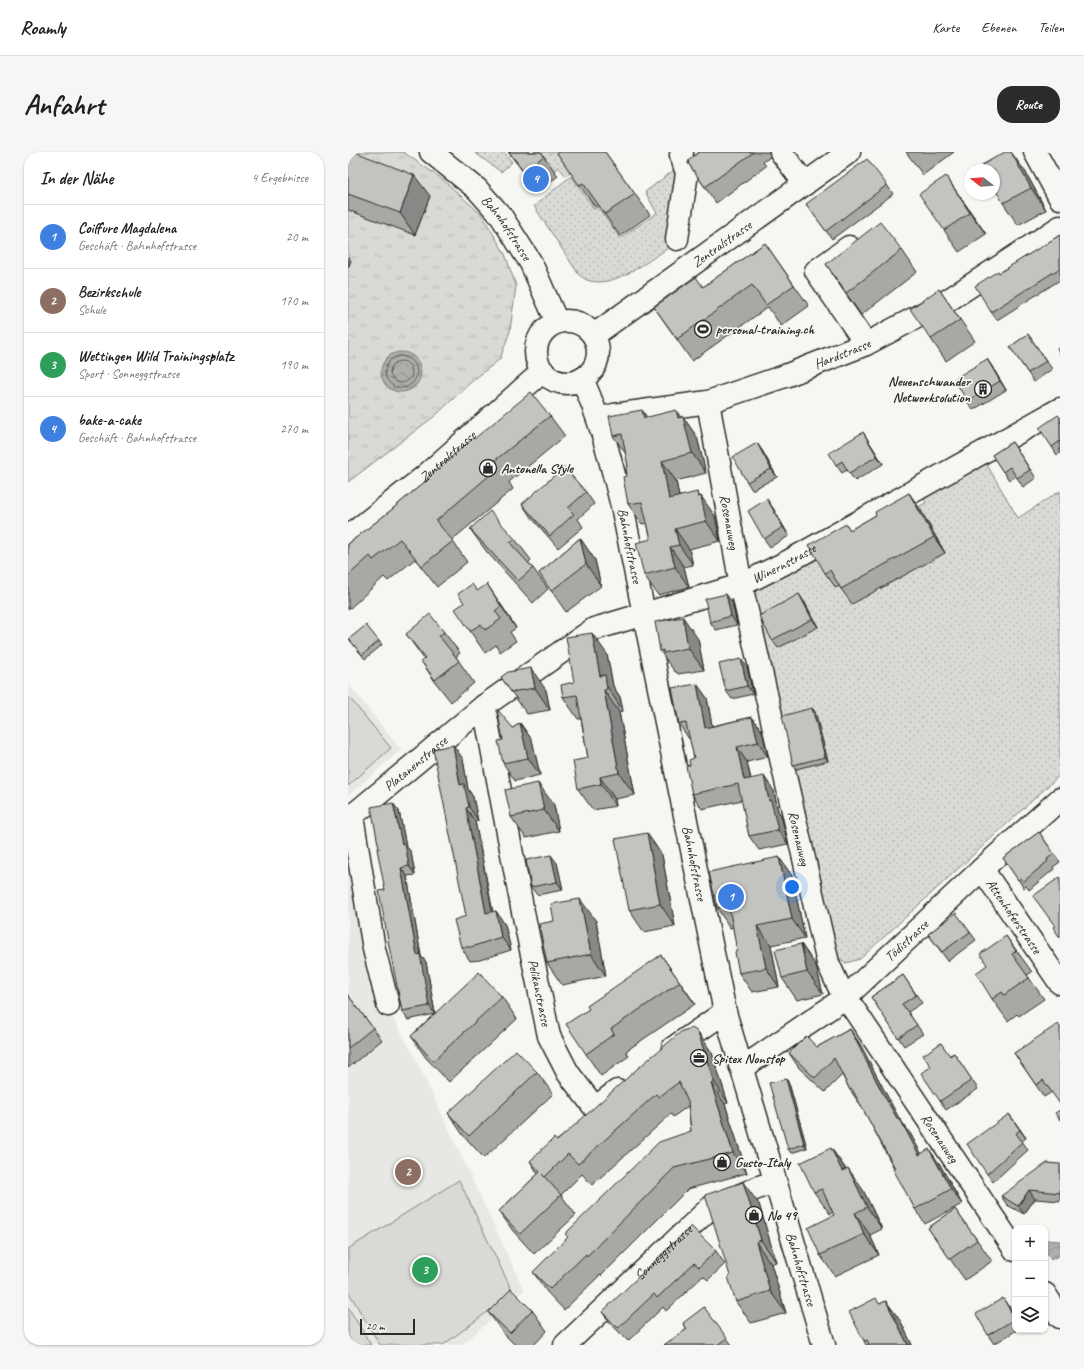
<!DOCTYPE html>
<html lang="de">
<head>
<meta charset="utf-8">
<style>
  :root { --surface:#fff; --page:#f6f6f6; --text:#202124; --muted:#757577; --line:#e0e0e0; --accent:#2b2b2b }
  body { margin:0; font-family:Caveat,sans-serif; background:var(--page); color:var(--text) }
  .controls { position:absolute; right:12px; bottom:12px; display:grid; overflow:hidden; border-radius:8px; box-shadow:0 1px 3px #0004 }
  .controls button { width:36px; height:36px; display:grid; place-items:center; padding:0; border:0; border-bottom:1px solid var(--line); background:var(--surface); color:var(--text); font:20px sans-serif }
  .compass { position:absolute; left:616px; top:12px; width:36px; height:36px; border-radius:50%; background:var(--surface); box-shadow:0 1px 3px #0004; rotate:287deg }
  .scale { position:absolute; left:12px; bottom:10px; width:55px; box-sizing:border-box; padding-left:4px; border:2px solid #2b2b2b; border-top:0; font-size:11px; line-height:14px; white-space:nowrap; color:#2b2b2b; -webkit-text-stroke:3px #f6f6f2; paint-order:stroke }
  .you { position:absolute; left:444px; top:735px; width:14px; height:14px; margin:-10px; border:3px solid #fff; border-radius:50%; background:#1a73e8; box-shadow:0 0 0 6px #1a73e833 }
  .badge { display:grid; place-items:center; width:26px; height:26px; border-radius:50%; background:var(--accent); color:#fff; font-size:13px; font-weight:700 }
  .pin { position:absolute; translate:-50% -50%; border:2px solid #fff; box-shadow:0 1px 4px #0006 }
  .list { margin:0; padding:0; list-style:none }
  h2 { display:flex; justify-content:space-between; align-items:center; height:52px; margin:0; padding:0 16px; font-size:17px }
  h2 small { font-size:13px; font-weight:400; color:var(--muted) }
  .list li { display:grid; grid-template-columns:26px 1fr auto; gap:12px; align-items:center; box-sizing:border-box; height:64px; padding:0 16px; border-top:1px solid var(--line) }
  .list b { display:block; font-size:15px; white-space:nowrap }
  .list p { margin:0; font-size:13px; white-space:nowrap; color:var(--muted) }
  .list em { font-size:13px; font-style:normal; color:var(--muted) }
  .icon { flex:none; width:22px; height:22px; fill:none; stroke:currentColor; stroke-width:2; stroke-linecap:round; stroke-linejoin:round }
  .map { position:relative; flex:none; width:712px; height:1193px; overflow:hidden; border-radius:16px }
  header { display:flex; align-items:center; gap:24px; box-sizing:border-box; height:56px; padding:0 20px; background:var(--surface); border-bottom:1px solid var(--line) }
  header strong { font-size:19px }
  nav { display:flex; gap:22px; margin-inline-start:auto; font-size:14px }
  .intro { display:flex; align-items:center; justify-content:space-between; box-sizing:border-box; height:96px; padding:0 24px }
  h1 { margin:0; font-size:28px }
  .button { padding:10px 18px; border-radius:16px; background:var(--accent); color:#fff; font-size:14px; font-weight:700 }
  main { display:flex; gap:24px; padding:0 24px }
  aside { flex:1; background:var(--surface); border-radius:16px; box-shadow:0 1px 3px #0004 }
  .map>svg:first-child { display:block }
  .built { fill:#e7e7e3 }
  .grass { fill:url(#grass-dots); stroke:#828280 }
  .park { fill:url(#park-tufts); stroke:#828280 }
  .pitch { fill:#d9d9d5; stroke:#828280 }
  .water { fill:url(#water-waves); stroke:#7a7a78 }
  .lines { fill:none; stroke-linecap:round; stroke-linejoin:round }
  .shore { stroke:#5f5f5e; stroke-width:1 }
  .minor-casing { stroke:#2b2b2b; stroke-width:25 }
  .minor { stroke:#f6f6f2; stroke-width:22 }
  .wall { fill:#a8a8a5; stroke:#2b2b2b }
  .shaded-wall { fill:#888886; stroke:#2b2b2b }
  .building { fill:#c3c3c0; stroke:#2b2b2b }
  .labels { text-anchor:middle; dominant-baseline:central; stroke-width:3.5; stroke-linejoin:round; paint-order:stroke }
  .street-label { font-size:14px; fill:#2b2b2b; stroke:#f6f6f2 }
  .poi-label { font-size:14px; font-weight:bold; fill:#2b2b2b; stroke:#f6f6f2; text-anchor:start }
</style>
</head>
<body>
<header>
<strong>Roamly</strong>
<nav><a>Karte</a><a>Ebenen</a><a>Teilen</a></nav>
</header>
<div class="intro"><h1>Anfahrt</h1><a class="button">Route</a></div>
<main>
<aside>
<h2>In der Nähe<small>4 Ergebnisse</small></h2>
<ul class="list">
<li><span class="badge" style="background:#3f7fe0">1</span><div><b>Coiffure Magdalena</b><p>Geschäft · Bahnhofstrasse</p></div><em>20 m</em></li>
<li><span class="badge" style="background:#8d6e63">2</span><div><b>Bezirkschule</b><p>Schule</p></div><em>170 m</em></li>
<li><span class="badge" style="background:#2e9e5b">3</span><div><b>Wettingen Wild Trainingsplatz</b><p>Sport · Sonneggstrasse</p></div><em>190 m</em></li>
<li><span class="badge" style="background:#3f7fe0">4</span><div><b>bake-a-cake</b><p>Geschäft · Bahnhofstrasse</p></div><em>270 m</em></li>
</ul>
</aside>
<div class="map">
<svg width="712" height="1193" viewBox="0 0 712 1193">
  <defs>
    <pattern id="grass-dots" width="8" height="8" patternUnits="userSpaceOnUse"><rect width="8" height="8" fill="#d9d9d5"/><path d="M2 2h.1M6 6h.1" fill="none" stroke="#babab7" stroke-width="1.8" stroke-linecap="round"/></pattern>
    <pattern id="park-tufts" width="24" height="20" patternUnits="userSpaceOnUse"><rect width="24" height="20" fill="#d9d9d5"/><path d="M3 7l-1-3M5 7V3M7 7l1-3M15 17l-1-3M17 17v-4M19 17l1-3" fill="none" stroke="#babab7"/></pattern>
    <pattern id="water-waves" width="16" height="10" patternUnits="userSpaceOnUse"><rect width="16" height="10" fill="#aeaeab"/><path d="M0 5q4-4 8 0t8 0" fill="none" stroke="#8e8e8b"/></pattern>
  </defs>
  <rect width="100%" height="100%" fill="#f6f6f2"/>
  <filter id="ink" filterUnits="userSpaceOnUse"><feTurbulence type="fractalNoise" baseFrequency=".025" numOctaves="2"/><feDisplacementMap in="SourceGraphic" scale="8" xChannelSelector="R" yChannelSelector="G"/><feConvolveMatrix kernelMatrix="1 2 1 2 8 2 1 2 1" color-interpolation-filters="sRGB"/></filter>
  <g filter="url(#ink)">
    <!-- built -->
    <path class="built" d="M0 531 53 598 0 644Z
      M0 671 22 826 65 901 176 1138 114 1193 0 1192Z"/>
    <!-- grass -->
    <path class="grass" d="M126 0H156L164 10 153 20Z
      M177 0H251L218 24 210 15 187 34Z
      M330 15 324 78 319 97C298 110 268 135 242 129 238 128 234 125 231 123L186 54 223 24 246 57 250 55 272 86 309 61 297 40Z
      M635 306 670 366 712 339V623L512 807 498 811 486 803 398 436 578 351 574 343Z"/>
    <!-- park -->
    <path class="park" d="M0 0H55L93 26 134 63 157 102 168 134 162 179 152 207 123 230 88 263 0 330Z"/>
    <!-- pitch -->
    <path class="pitch" d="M0 544 43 596 0 634Z
      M111 1028 165 1141 95 1193H32L0 1139V1097Z
      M0 1155 23 1193H5L0 1184Z"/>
    <!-- water -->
    <path class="water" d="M33 220a20 20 0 1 1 40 0a20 20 0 1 1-40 0Z
      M698 1088 712 1089V1103L703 1108 697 1098V1089Z"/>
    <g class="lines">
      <!-- shore -->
      <path class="shore" d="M37 220a16 16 0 1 1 32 0a16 16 0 1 1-32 0Z
        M42 220a11 11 0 1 1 22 0a11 11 0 1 1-22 0Z"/>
      <!-- minor casing -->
      <g class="minor-casing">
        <g id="minor">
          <path id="s1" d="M83 0 129 37 153 64 183 111 209 170"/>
          <path d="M433 0 457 32"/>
          <path d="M687 0 712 46"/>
          <path d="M329 87 339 21 333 3 334 0"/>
          <path d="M501 95 468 119 518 192"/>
          <circle cx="219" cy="200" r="31"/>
          <path id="s2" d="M246 183 501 0"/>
          <path id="s3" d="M234 227C253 268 263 311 274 354L377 860 476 1193"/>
          <path id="s4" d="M360 250 393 433 480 811 491 835 667 1098"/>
          <path id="s5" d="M251 267 266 263 360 250 437 224 518 192 599 149 712 75"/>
          <path id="s6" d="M0 385 77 324 195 219"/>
          <path id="s7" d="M136 554 174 755 201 884 220 921 247 956 269 939"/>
          <path id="s8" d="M634 717 712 831"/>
          <path id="s9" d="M40 853 26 797 4 664 136 554 246 477 393 433 441 409 712 257"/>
          <path d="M325 896 377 860"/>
          <path id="s10" d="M392 913 403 910 498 845 634 717 712 647"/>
          <path d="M697 1142 712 1165"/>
          <path id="s11" d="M217 1193 362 1056 414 1034 427 1031"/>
        </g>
      </g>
      <!-- minor -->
      <use href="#minor" class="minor"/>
    </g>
    <!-- wall -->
    <path class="wall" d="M0 0 82 44 67 83 0 58Z
      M160 0H193L210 24 190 39Z
      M257 0 302 63 272 84 250 53 247 55 209 1Z
      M351 0H421L422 5 415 10 418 14 368 51 340 11Z
      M558 0H606L575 23Z
      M677 19 698 58 670 73 655 51Z
      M539 33 545 42 484 87 458 52Z
      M613 46 638 82 611 100 596 78Z
      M712 83V128L649 168 643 160 652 121Z
      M417 91 461 154 433 174 420 155 344 209 306 155 355 135Z
      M554 98 569 120 513 163 478 112Z
      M591 137 627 189 598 209 583 187Z
      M680 182 704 217 686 230 662 195Z
      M639 207 645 216 658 238 625 258 619 249Z
      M202 264 217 284 161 330 165 337 104 388 119 410 89 435 67 407 40 429 36 425 0 458V392L42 359 80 327 126 287Z
      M299 265H335L349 285 358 321 328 329 331 344 352 345 367 364 372 389 341 397 345 413 336 415 341 435 310 443 296 423 303 387 299 371 294 372 280 352 279 324 280 315 278 302 265 284Z
      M712 265V301L709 303 704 295Z
      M515 280 535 312 507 329 499 318 494 321 488 313Z
      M664 290 688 326 675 335 668 324 661 328 644 303Z
      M409 291 415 300 429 325 404 338 399 330Z
      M238 340 246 352 230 367 235 375 210 396 182 364 174 352Z
      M561 341 572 357 597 401 504 452 491 434 488 436 477 421 498 372 502 378 528 363Z
      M425 356 441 384 422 395 416 387Z
      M122 377 167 387 183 408 180 411 185 416 200 437 185 451 138 399Z
      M232 386 247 408 253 434 218 460 191 421Z
      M129 439 154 454 168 476 162 480 168 489 152 500 148 493 137 501 122 479 116 451Z
      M384 450 389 473 368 478 362 470Z
      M457 451 470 475 430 496 424 488Z
      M96 480 112 501 108 505 126 531 103 550 88 531 73 509 76 507 58 482Z
      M1 487 31 489 34 493 17 507Z
      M350 487 356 518 330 522 329 520H327L312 499Z
      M259 502 265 534 272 545 275 559 271 560 287 643 267 647 268 654 245 658 230 637 240 606 233 567H230L215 545 226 530Z
      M399 515 405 542 384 547 378 539Z
      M153 525 198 538 202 558 179 562Z
      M349 532 359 546 364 574 404 565 414 579 420 605 399 610 403 627 426 639 430 659 433 663 440 692 411 698 401 684 394 648 354 657 344 642 342 613 346 606 342 586 341 587 331 572Z
      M464 556 467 560 480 609 448 617 445 613Z
      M172 571 184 588 192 623 167 629 155 611V588L165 576Z
      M105 593 115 607 120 637 125 645 130 669H127L145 760 148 759 157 773 163 798 132 808 122 809 113 795 118 764Z
      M206 653 211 679 178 686 163 665Z
      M51 659 58 694 63 700 67 723 59 724 73 804 78 810 87 861 154 845 169 867 101 930 78 906 63 884 86 862 60 868 54 859 37 738Z
      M691 680 712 710 705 715 706 717 681 738 678 734 676 736 655 706Z
      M314 703 327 774 296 780 281 758Z
      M431 705 444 724 457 786 423 793 431 835 404 840 391 821 389 799 385 775 382 776 369 756Z
      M209 711 215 738 189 743 183 735Z
      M206 769H248L258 824 214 833 199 811Z
      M622 780 628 788 600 809 580 782Z
      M658 784 684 820 679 823 696 847 671 864 669 862 660 869 644 847 639 813Z
      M453 792 468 814 475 842 449 848 434 826Z
      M313 803 347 852 278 899 281 904 253 924 238 902 241 857Z
      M555 823 574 851 560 860 575 882 556 894 523 845Z
      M0 843 25 876 34 888 0 916Z
      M712 875 704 940 696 945 666 901Z
      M502 877 512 892 545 955 551 967 562 981 573 1001 591 1011 614 1052 577 1072 567 1057 523 972 512 952 502 938 494 923 477 940 451 916 441 901 469 895Z
      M350 880 364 901 380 951 377 952 399 1021 340 1037 253 1124 252 1123 216 1158 199 1140 185 1120 220 1085 217 1082 343 979 340 954 325 965 323 962 244 1033 234 1022 213 1043 228 1063 186 1102 165 1079 151 1059 190 1022 182 1009Z
      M606 901 630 937 598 958 592 949 602 903Z
      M189 920 205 942 136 1006 115 983 100 961Z
      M438 927 441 931 459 996 443 1001 440 997Z
      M661 962 678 986 674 989 680 998 645 1030 639 1022Z
      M483 996 498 1017 515 1038 534 1077 522 1083 531 1103 487 1124 472 1103 486 1063 485 1060 482 1062 466 1040Z
      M712 1012V1049L687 1047 676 1062 659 1053 653 1044Z
      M411 1052 428 1110 423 1112 438 1161 403 1171 388 1150 382 1124Z
      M607 1057 644 1109 617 1128 580 1076Z
      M368 1099 377 1112 360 1128 355 1124 318 1159 315 1155 280 1189 263 1172 254 1160Z
      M538 1149 553 1170 564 1193H518L516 1189 532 1152Z
      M661 1154 667 1165V1178H669L646 1192 640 1183Z
      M184 1158 199 1179 186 1193H167L156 1182 140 1160Z
      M335 1171 379 1186 384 1193H316L339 1177Z"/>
    <!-- shaded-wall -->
    <path class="shaded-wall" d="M663 0 677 19 698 58 683 36Z
      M66 23 82 44 67 83 52 61Z
      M598 24 613 46 638 82 622 61Z
      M0 105 3 109 0 116Z
      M639 207 645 216 658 238 652 229Z
      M294 258 308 278 296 266Z
      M328 258 336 270 335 265 349 285 358 321 344 301 330 266Z
      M515 280 535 312 529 304Z
      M409 291 415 300 429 325 423 317Z
      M314 309 328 329 335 367 321 347Z
      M349 340 354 348 353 344 367 364 372 389 358 369Z
      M561 341 572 357 597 401 586 385Z
      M419 347 425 356 441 384 435 375Z
      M327 377 341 397 345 413 331 393Z
      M232 386 247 408 253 434 238 412Z
      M322 395 336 415 341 435 327 415Z
      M139 432 154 454 168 476 153 454Z
      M378 442 384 450 389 473 383 464Z
      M451 442 457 451 470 475 464 467Z
      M335 465 350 487 356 518 340 496Z
      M244 481 259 502 265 534 272 545 275 559 252 524Z
      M393 507 399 515 405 542 399 534Z
      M183 516 198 538 202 558 187 536Z
      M349 532 359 546 367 590 357 576Z
      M256 538 271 560 287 643 271 621Z
      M464 556 467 560 480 609 477 605Z
      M404 565 414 579 420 605 410 590Z
      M172 571 184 588 192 623 180 606Z
      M105 593 115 607 120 637 125 645 130 669 121 655 112 633Z
      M389 595 399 610 406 643 396 628Z
      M416 624 426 639 430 659 433 663 440 692 430 678 421 649Z
      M252 625 267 647 268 654 253 632Z
      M190 631 206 653 211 679 196 658Z
      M45 651 51 659 58 694 63 700 67 723 61 714 54 692Z
      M118 656 127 669 147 774 138 761Z
      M299 681 314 703 327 774 312 752Z
      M203 703 209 711 215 738 209 730Z
      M431 705 444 724 457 786 444 767Z
      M53 716 59 724 73 804 78 810 87 862 81 854 69 803Z
      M232 747 248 769 258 824 243 802Z
      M148 759 157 773 163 798 153 785Z
      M409 774 423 793 431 835 418 816Z
      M453 792 468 814 475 842 459 820Z
      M313 803 328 825 347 852 332 830Z
      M502 877 512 892 545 955 560 982 550 968 534 940Z
      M350 880 364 901 380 951 366 930Z
      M438 927 441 931 459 996 456 992Z
      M363 931 377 952 399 1021 385 1001Z
      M661 962 667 970 678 986 672 978Z
      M552 967 562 981 581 1017 571 1003Z
      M483 996 498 1018 494 1019Z
      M581 997 591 1011 614 1052 603 1037Z
      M500 1016 515 1038 534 1077 519 1055Z
      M395 1030 411 1052 428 1110 413 1088Z
      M681 1038 687 1047 676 1062 670 1054Z
      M507 1061 522 1083 531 1103 516 1082Z
      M408 1090 423 1112 438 1161 422 1139Z
      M655 1146 667 1165V1167Z
      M538 1149 553 1170 564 1193H560Z"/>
    <!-- building -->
    <path class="building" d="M0 0H7L66 23 52 61 0 42Z
      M161 0H193L196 4 176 19Z
      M210 0H257L287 42 257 62 235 31 231 33 209 1Z
      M351 0H406L357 35 340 11 341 8Z
      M657 0H663L683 36 655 51 646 35V18H637L634 13Z
      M519 7 539 33 478 79 458 52Z
      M598 24 622 61 596 78 571 42Z
      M532 70 554 98 498 141 478 112Z
      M712 83V116L643 160 627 134 650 119 651 121Z
      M417 91 446 133 418 153 404 133 329 187 306 155 348 125 355 135Z
      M591 137 612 168 583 187 562 157Z
      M680 182 698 209 680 221 662 195Z
      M712 195V202L709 197Z
      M639 207 652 229 619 249 606 227Z
      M183 240 202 264 145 310 150 316 88 369 105 389 74 414 52 387 25 408 22 404 0 424V392L42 359 80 327 79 326 125 286 126 287Z
      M294 258 296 266 328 258 330 266 335 265 344 301 314 309 321 347 349 340 350 345 353 344 358 369 327 377 331 393 322 395 327 415 296 423 288 391 303 387 294 350 280 352 275 325 279 324 278 316 280 315 274 282 265 284 261 264Z
      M710 263 712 265V289L704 295 691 276Z
      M515 280 529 304 501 321 494 309 488 313 481 301Z
      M664 290 682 318 669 326 662 315 655 320 644 303Z
      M409 291 423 317 399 330 385 305Z
      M216 315 238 340 220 356 226 362 202 384 174 352Z
      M561 341 586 385 493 437 482 418 477 421 461 393 498 372 502 378 528 363 527 360Z
      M419 347 435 375 416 387 400 359Z
      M142 359 167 387 162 391 185 416 170 429 122 377Z
      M232 386 238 412 203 439 191 421Z
      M124 432 129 439 139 432 153 454 147 459 153 467 137 478 133 472 122 479 107 457 116 451 110 442Z
      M378 442 383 464 362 470 357 447Z
      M451 442 464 467 424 488 411 464Z
      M82 462 96 480 91 484 111 509 87 528 73 509 77 506 58 482Z
      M335 465 340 496 315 501V498L312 499 307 470Z
      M18 473 31 489 14 503 1 487Z
      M244 481 252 524 257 523 259 537 256 538 271 621 252 625 253 632 230 637 225 609 240 606 229 543 215 545 213 533 226 530 218 485Z
      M393 507 399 534 378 539 371 512Z
      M183 516 187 536 163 540 153 525 160 520Z
      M349 532 357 576 404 565 410 590 389 595 396 628 416 624 421 649H423L430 678 401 684 390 632 344 642 338 614 342 613 341 608 346 606 338 571 331 572 324 536Z
      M464 556 477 605 445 613 434 564Z
      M149 557 165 576 172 571 180 606 155 611 150 589 155 588Z
      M105 593 112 633 116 632 121 655 118 656 138 761 148 759 153 785 123 795H113L106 768 118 764 85 597Z
      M190 631 196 658 163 665 157 638Z
      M45 651 54 692H57L61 714 53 716 69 803 72 802 81 854 54 859 41 794 31 739 37 738 29 697H31L23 655Z
      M691 680 706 702 699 707 700 709 675 730 673 726 670 728 655 706Z
      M299 681 312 752 281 758 267 687Z
      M203 703 209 730 183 735 178 708Z
      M431 705 444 767 409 774 418 816 391 821 387 800 389 799 381 754 369 756 361 720Z
      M712 725V786L705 775 707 774 685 744Z
      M232 747 243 802 199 811 191 772 206 769 203 752Z
      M608 761 622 780 594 800 580 782Z
      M658 784 668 799 664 802 681 826 656 843 654 840 644 847 628 821 639 813 632 802Z
      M453 792 459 820 434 826 427 798Z
      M313 803 332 830 263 877 266 882 238 902 218 872 241 857 239 854Z
      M131 820 154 845 85 909 63 884Z
      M555 823 568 843 554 852 569 873 550 886 523 845Z
      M0 843 25 876 0 896Z
      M710 872 712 875V952L695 928 688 933 666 901Z
      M344 876 350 880 366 930 363 931 385 1001 326 1016 239 1104 238 1102 202 1137 185 1120 220 1085 217 1082 311 990 343 979 340 950 331 930 311 945 308 942 230 1012 220 1002 197 1025 194 1022 213 1043 172 1082 151 1059 192 1020 182 1009 206 986 209 989 289 917 334 879Z
      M502 877 534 940 550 968 552 967 571 1003 581 997 603 1037 567 1057 545 1017 547 1016 523 972 504 937 502 938 486 906 467 926 441 901 458 884 469 895Z
      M593 891 602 904 606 901 624 928 592 949 573 921 583 915 575 903Z
      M168 898 189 920 121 984 100 961Z
      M438 927 456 992 440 997 421 931Z
      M712 958V968L707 961Z
      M661 962 672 978 668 981 674 990 639 1022 619 992Z
      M483 996 494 1019 500 1016 519 1055 507 1061 516 1082 472 1103 460 1076 486 1063 474 1037 466 1040 452 1011Z
      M699 1011 712 1012V1041L681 1038 670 1054 653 1044Z
      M395 1030 413 1088 408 1090 422 1139 388 1150 380 1125 382 1124 357 1043Z
      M607 1057 629 1088 602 1107 580 1076Z
      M343 1074 368 1099 351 1115 346 1111 309 1146 306 1142 270 1176 254 1160Z
      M163 1137 184 1158 162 1181 140 1160Z
      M528 1146 531 1152 538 1149 560 1193H522L519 1188 516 1189 501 1160Z
      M655 1146 667 1167 640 1183 628 1162Z
      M356 1155 379 1186 369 1193H316L339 1177 335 1171Z"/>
  </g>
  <!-- icons -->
  <defs>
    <g id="stadium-ring" transform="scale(0.9)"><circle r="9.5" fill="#f6f6f2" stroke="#2b2b2b" stroke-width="1.5"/><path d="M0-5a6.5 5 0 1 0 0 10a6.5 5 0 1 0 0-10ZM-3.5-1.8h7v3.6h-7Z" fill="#2b2b2b"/></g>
    <g id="building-ring" transform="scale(0.9)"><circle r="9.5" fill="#f6f6f2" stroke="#2b2b2b" stroke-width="1.5"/><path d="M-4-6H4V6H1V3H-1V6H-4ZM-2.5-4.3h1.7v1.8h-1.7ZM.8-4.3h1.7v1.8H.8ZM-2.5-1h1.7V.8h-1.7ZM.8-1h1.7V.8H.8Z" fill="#2b2b2b"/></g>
    <g id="shop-ring" transform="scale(0.9)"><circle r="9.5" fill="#f6f6f2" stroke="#2b2b2b" stroke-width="1.5"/><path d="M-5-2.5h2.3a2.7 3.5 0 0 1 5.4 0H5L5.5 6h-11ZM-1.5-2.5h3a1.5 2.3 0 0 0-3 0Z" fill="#2b2b2b"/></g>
    <g id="office-ring" transform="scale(0.9)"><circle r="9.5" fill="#f6f6f2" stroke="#2b2b2b" stroke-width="1.5"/><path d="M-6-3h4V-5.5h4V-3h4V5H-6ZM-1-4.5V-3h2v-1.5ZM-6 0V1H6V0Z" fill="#2b2b2b"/></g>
  </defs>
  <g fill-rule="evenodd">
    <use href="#stadium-ring" x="355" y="177"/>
    <use href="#building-ring" x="635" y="237"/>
    <use href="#shop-ring" x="140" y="316"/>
    <use href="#office-ring" x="351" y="906"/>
    <use href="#shop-ring" x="374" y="1010"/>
    <use href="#shop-ring" x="406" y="1063"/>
  </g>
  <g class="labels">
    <!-- street labels -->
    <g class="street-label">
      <text stroke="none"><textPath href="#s1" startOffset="108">Bahnhofstrasse</textPath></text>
      <text stroke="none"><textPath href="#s2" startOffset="157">Zentralstrasse</textPath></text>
      <text stroke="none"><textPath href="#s5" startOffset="253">Hardstrasse</textPath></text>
      <text stroke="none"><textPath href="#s6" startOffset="128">Zentralstrasse</textPath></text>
      <text stroke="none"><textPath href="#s4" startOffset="122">Rosenauweg</textPath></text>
      <text stroke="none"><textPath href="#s3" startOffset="174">Bahnhofstrasse</textPath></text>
      <text stroke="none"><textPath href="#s9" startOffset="700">Winernstrasse</textPath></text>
      <text stroke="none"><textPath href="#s9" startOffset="275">Platanenstrasse</textPath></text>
      <text stroke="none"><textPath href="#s4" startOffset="446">Rosenauweg</textPath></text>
      <text stroke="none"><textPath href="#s3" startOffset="498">Bahnhofstrasse</textPath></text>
      <text stroke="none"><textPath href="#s8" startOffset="57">Attenhoferstrasse</textPath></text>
      <text stroke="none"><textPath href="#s10" startOffset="209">Tödistrasse</textPath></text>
      <text stroke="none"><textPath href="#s7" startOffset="292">Pelikanstrasse</textPath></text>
      <text stroke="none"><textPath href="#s4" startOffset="782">Rosenauweg</textPath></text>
      <text stroke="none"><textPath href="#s11" startOffset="135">Sonneggstrasse</textPath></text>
      <text stroke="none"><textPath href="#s3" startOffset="918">Bahnhofstrasse</textPath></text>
    </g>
    <!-- poi labels -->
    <g class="poi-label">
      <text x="368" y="177">personal-training.ch</text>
      <text x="622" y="229" text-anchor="end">Neuenschwander<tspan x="622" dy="16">Networksolution</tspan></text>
      <text x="153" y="316">Antonella Style</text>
      <text x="364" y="906">Spitex Nonstop</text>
      <text x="387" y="1010">Gusto-Italy</text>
      <text x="419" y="1063">No 49</text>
    </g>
  </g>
</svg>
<div class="controls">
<button>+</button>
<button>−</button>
<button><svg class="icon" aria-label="layers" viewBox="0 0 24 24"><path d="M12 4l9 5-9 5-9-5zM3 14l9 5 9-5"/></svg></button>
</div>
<svg class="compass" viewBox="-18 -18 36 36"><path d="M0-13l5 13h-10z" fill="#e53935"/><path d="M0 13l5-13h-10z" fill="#757577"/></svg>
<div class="scale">20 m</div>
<div class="you"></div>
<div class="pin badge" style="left:383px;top:745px;background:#3f7fe0">1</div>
<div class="pin badge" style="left:60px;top:1020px;background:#8d6e63">2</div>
<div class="pin badge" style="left:77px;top:1118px;background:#2e9e5b">3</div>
<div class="pin badge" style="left:188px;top:27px;background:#3f7fe0">4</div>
</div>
</main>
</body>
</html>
